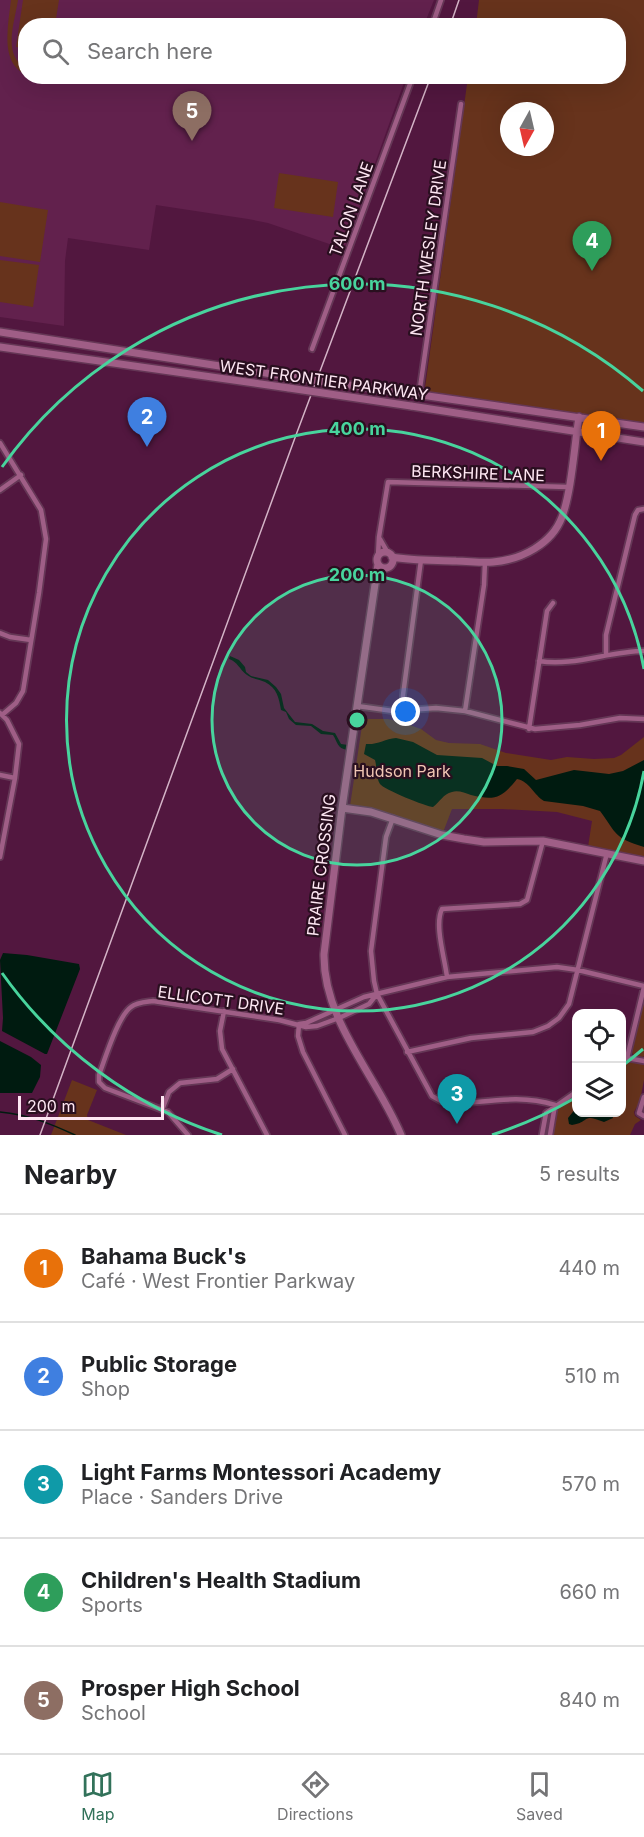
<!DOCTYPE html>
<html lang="en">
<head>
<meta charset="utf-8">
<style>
  :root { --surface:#fff; --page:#f2f2f2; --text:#202124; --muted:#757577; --line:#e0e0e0; --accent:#32725a }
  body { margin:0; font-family:Inter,sans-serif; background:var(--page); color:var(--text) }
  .controls { position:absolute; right:18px; bottom:18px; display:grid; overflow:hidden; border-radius:12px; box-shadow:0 6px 24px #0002 }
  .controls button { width:54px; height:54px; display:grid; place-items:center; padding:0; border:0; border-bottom:2px solid var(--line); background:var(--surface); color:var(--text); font:30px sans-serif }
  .compass { position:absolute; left:500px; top:102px; width:54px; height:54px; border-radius:50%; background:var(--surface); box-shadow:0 6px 24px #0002; rotate:188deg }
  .scale { position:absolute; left:18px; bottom:15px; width:146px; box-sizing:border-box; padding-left:6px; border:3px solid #fee7f3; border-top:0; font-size:16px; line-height:21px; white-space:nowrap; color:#fee7f3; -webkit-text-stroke:4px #290f1f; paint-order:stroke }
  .you { position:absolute; left:406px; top:712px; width:21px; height:21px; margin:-15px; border:4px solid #fff; border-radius:50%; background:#1a73e8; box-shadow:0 0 0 9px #1a73e833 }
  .badge { display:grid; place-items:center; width:39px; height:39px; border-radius:50%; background:var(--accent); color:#fff; font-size:20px; font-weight:700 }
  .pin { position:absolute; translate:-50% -50px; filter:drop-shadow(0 2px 3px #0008) }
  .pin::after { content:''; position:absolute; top:32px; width:21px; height:18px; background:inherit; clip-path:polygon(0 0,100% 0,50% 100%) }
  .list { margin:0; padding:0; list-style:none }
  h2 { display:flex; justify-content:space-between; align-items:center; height:78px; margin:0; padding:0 24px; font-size:26px }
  h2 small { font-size:20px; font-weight:400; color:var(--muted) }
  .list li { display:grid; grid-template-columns:39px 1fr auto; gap:18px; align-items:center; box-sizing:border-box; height:108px; padding:0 24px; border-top:2px solid var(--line) }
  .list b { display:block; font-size:22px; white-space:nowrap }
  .list p { margin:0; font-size:20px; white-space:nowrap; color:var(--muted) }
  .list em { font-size:20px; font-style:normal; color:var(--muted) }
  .icon { flex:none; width:33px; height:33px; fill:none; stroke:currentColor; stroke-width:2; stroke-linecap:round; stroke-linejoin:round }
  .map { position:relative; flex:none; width:644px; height:1135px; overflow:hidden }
  .search { position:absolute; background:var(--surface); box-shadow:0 6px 24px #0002; left:18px; right:18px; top:18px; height:66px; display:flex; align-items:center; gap:15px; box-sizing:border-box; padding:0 21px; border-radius:24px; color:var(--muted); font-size:22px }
  .sheet { height:618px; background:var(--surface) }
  nav { display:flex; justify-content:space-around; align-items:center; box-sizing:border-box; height:84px; border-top:2px solid var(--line); background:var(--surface); font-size:16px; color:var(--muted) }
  nav a { display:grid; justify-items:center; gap:3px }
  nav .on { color:var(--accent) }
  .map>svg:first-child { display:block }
  .built { fill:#62214d }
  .green { fill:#67331c; fill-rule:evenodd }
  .water { fill:#001b10 }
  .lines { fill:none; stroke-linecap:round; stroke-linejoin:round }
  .stream { stroke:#001b10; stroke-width:1.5 }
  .street-casing { stroke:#653756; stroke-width:8 }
  .secondary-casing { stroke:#653756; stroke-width:10 }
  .street { stroke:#9f5e86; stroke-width:4.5 }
  .secondary { stroke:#9f5e86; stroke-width:7 }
  .rail { stroke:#d4b4c7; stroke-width:1.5 }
  .secondary-bridge-casing { stroke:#653756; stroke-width:10; stroke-linecap:butt }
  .secondary-bridge { stroke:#9f5e86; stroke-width:7 }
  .ring { fill:none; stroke:#48d49d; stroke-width:3 }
  .labels { text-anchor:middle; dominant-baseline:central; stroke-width:4.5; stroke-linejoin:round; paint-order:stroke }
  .street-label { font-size:16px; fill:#fee7f3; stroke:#290f1f }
  .park-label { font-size:16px; fill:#f1c6b4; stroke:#290f1f }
  .centre { fill:#48d49d; stroke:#290f1f; stroke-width:3 }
  .ring-label { font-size:18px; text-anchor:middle; font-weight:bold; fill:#48d49d; stroke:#290f1f; stroke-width:4.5; stroke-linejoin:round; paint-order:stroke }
</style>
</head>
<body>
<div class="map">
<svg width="644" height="1135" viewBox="0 0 644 1135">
  <rect width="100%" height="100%" fill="#52173f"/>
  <!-- built -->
  <path class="built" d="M0 0H434L424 25 26 26V76L406 77 344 249 268 223 248 219 156 205 149 250 68 238 65 261 64 326 0 317Z"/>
  <!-- green -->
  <path class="green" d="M11 0H18C15 21 2 55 25 67V74C0 62 8 26 11 0Z
    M23 0H59L55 25 26 26 25 48 16 47Z
    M479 0H644V426L424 395 468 77 618 76V26L476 25ZM509 111H545V147H509Z
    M279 173 338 182 333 217 274 208Z
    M0 202 48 210 40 262 0 256Z
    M0 260 39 265 33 307 0 302Z
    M363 719H388L404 723 421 729 436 740 449 743 480 744 506 753 551 760 567 757 594 759 614 758 621 755 644 737V858L588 847 592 821 557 812 502 809H452L442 835 380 811 350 806Z
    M644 995V1056L643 1057 634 1055 630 1051Z
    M636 1062 644 1065V1080L640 1101 634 1112 635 1116 641 1120 635 1124 630 1135H553C553 1113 558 1105 576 1095V1112H622V1063Z
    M72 1080 97 1090 87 1115 88 1120 126 1135H51Z"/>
  <!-- water -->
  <path class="water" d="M230 656 239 660 245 667 246 672 251 676 268 680 276 687 281 694 284 708 295 722 312 724 323 731 335 733 341 744 348 745 347 750C337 748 338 743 333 735L321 734 311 726 296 725 289 719 286 712 281 710C279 698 277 688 265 682 259 679 252 679 247 675 239 669 238 662 229 659Z
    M396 738 413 742 437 755 482 758 497 766H507L524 769 536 780 574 770 609 774 623 771 644 760V847C614 838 617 834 600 811L583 806 544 801C534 795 529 781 517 779 502 798 495 801 471 795 465 793 458 790 452 792 443 794 440 802 433 807 427 807 383 789 380 784 376 778 377 767 375 760L364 754 366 744C377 745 385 739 396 738Z
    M3 953 27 955 79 964 80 969 47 1054H45L2 1031 3 1018 0 960Z
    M0 1041 31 1057 41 1065 40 1077 32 1093H0Z
    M576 1108V1112L612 1113 613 1118 604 1122C581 1113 592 1121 572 1125L569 1124 568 1118Z"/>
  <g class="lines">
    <!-- stream -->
    <path class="stream" d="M0 1112C29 1115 49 1123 75 1135"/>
    <!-- street casing -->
    <g class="street-casing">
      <path id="street" d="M432 26 441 0
        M312 349 413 76
        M419 395 461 104
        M0 443 41 510 46 539 39 593 23 691 16 703 2 715
        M0 490 21 475
        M380 539 388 553
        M378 556 379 537 388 482 568 487
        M0 633 10 637 31 640
        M606 655V635L635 515 638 510 644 509
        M539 661C573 667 609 651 644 651
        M357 706 393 711 436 708 465 711 535 729 580 725 620 718 644 719
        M403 711V695L421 560
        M465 711 484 585 485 562
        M0 713 7 720 19 744 15 778 0 857
        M529 729 547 611 553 603
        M0 775 15 778
        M393 818 386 837 371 951 374 981 377 994 432 1096 441 1101 452 1104C489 1102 519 1094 555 1105
        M447 977C445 959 434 925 442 909L520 904 527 900 543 841
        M224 1011 220 1031 222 1049 267 1135
        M299 1024 306 1023 364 997 447 977 557 967 578 970 644 986
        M299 1024 298 1036 303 1052 345 1135
        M407 1052 471 1038 533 1032 548 1026 559 1018 569 1004 607 853
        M627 1058 644 987
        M622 1059 627 1058 644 1061
        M644 1097 639 1113 644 1116
        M162 1110 169 1092 180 1083 217 1079 233 1069
        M188 1135 168 1112 105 1088 99 1082V1075C105 1059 118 1016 131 1007 137 1002 146 1002 153 1001L279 1020 306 1027 317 1026 339 1018 369 1004 377 994
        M542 1135 546 1113 576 1092
        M550 1135 555 1105"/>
    </g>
    <!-- secondary casing -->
    <g class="secondary-casing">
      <path id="secondary" d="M0 332 291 377
        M0 347 289 388
        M414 394 644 427
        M411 406 644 442
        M377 560a8 8 0 1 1 16 0a8 8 0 1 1-16 0Z
        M392 557C413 561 435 560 456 561 468 561 481 563 493 562 521 560 552 544 562 517 572 489 574 447 579 417
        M378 564 342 808 324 954C323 1021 376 1075 401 1135
        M342 808 371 812 442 835 464 839 484 842 543 841 644 861"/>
    </g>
    <!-- street -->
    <use href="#street" class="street"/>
    <!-- secondary -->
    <use href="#secondary" class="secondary"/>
    <!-- rail -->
    <path class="rail" d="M450 26 459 0
      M40 1135 296 435 431 76"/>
    <!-- secondary-bridge casing -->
    <g class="secondary-bridge-casing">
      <path id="secondary-bridge" d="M291 377 414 394
        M289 388 411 406"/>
    </g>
    <!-- secondary-bridge -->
    <use href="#secondary-bridge" class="secondary-bridge"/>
  </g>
  <!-- distance rings -->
  <circle cx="357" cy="720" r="145" fill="#48d49d" fill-opacity=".12"/>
  <g class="ring">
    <circle cx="357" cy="720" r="145"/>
    <path d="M644 771A291 291 0 1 1 644 669"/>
    <path d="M643 1049A436 436 0 0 1 622 1066M575 1098A436 436 0 0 1 492 1135M222 1135A436 436 0 0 1 2 973M2 467A436 436 0 0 1 643 391"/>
  </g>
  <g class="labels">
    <!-- street labels -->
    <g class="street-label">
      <text transform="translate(351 209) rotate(-70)">TALON LANE</text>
      <text transform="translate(428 248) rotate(-82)">NORTH WESLEY DRIVE</text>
      <text transform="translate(324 380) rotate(8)">WEST FRONTIER PARKWAY</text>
      <text transform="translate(478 473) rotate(2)">BERKSHIRE LANE</text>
      <text transform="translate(321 865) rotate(-83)">PRAIRE CROSSING</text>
      <text transform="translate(221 1000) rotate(8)">ELLICOTT DRIVE</text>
    </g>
    <!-- park labels -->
    <g class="park-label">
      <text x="402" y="771">Hudson Park</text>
    </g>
  </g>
  <circle cx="357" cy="720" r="9" class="centre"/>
  <g class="ring-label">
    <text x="357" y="290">600 m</text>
    <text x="357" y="435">400 m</text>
    <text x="357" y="581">200 m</text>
  </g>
</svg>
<div class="controls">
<button><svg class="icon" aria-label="locate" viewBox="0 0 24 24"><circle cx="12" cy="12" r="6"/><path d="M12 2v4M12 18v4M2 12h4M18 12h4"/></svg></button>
<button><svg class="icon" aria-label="layers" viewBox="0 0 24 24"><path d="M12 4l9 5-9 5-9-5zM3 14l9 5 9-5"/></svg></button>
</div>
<svg class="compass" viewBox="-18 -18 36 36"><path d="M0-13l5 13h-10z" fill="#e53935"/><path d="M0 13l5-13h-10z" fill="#757577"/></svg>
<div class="scale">200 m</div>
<div class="you"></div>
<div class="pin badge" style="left:601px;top:461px;background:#e8710a">1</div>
<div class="pin badge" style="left:147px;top:447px;background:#3f7fe0">2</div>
<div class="pin badge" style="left:457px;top:1124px;background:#0f9aa8">3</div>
<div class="pin badge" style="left:592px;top:271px;background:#2e9e5b">4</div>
<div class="pin badge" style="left:192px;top:141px;background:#8d6e63">5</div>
<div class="search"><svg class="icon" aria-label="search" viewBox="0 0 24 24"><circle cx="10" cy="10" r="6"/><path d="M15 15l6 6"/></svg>Search here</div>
</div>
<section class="sheet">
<h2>Nearby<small>5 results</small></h2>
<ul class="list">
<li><span class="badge" style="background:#e8710a">1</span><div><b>Bahama Buck's</b><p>Café · West Frontier Parkway</p></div><em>440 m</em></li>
<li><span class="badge" style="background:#3f7fe0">2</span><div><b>Public Storage</b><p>Shop</p></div><em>510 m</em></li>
<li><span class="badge" style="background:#0f9aa8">3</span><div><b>Light Farms Montessori Academy</b><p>Place · Sanders Drive</p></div><em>570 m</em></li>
<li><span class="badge" style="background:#2e9e5b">4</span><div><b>Children's Health Stadium</b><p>Sports</p></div><em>660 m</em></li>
<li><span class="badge" style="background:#8d6e63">5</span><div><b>Prosper High School</b><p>School</p></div><em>840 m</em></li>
</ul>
</section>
<nav>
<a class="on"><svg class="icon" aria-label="map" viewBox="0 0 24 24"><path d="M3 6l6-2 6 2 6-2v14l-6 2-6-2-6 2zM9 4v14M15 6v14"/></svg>Map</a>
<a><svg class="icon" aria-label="directions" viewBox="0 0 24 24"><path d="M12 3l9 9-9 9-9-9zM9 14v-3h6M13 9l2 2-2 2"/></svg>Directions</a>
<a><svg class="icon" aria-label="saved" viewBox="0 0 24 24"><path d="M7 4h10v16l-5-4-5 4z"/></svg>Saved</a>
</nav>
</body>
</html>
